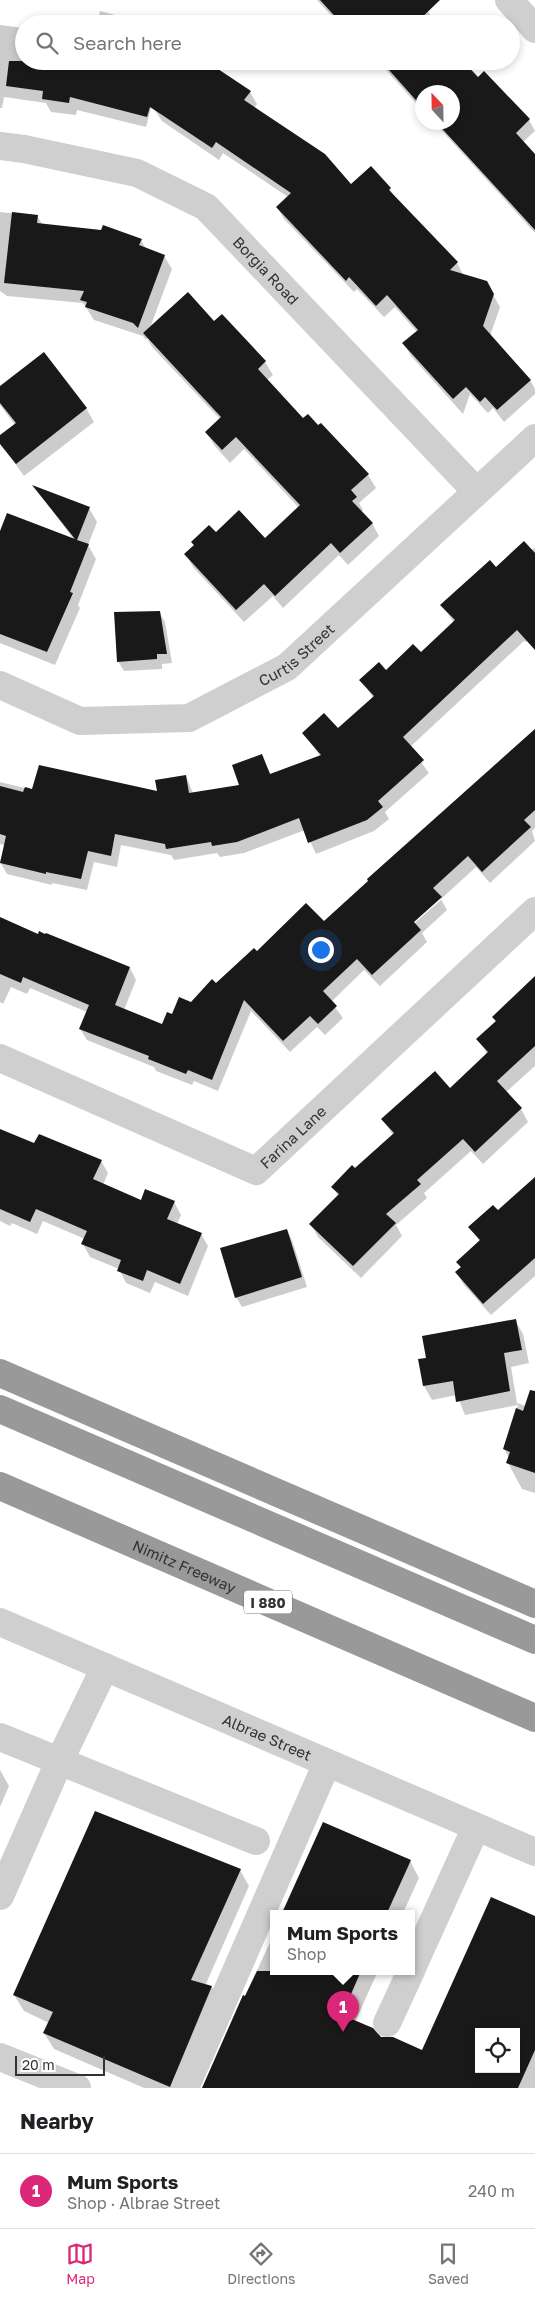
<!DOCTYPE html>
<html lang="en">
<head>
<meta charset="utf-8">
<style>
  :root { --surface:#fff; --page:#f2f2f2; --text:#202124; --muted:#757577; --line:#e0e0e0; --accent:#db2777 }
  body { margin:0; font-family:"Golos Text",sans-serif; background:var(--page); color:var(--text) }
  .controls { position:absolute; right:15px; bottom:15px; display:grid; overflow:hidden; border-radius:0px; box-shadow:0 2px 8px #0003 }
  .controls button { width:45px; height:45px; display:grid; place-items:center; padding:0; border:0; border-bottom:1px solid var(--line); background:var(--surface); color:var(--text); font:25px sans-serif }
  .compass { position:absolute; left:415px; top:85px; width:45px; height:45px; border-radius:50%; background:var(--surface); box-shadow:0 2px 8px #0003; rotate:338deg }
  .scale { position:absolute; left:15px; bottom:12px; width:90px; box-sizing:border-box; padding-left:5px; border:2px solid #323232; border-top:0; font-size:14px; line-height:18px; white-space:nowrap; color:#323232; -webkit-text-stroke:4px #fff; paint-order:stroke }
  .you { position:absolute; left:320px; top:949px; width:18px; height:18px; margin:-12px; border:4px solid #fff; border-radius:50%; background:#1a73e8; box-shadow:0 0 0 8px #1a73e833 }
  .badge { display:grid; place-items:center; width:32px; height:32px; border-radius:50%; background:var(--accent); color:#fff; font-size:16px; font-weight:700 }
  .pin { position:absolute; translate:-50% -41px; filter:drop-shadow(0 1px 2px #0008) }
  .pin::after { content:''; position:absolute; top:26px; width:18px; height:15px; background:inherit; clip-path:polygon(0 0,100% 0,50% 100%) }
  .popup { position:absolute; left:270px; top:1910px; width:145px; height:65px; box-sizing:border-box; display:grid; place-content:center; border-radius:0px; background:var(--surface); filter:drop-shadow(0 1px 4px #0005); font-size:16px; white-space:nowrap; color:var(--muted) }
  .popup b { font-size:19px; color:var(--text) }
  .popup::after { content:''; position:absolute; left:50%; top:100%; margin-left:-10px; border:10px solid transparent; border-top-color:var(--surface) }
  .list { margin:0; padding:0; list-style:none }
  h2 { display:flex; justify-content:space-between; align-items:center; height:65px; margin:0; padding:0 20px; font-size:21px }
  h2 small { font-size:16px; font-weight:400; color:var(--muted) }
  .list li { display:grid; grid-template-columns:32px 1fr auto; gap:15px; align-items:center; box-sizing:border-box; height:75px; padding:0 20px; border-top:1px solid var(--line) }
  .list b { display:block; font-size:19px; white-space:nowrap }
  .list p { margin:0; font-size:16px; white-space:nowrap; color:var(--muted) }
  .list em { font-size:16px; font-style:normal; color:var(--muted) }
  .icon { flex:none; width:28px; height:28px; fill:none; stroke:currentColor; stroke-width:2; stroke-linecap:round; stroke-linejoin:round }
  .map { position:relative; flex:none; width:535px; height:2088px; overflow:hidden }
  .search { position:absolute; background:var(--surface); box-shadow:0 2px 8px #0003; left:15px; right:15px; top:15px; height:55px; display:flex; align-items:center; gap:12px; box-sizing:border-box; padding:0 18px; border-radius:28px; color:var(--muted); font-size:19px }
  .sheet { height:140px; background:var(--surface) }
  nav { display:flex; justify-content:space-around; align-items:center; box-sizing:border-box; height:70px; border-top:1px solid var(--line); background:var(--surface); font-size:14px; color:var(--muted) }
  nav a { display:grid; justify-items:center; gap:2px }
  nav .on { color:var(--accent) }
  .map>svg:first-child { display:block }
  .shadow { fill:#0003; fill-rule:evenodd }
  .building { fill:#191919; fill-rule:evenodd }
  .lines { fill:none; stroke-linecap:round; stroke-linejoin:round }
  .minor { stroke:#cfcfcf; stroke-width:28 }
  .highway { stroke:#999; stroke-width:28 }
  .labels { text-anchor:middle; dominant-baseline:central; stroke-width:5; stroke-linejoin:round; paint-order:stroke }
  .shield { fill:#fff; stroke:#707070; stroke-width:1 }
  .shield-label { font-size:14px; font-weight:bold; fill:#323232 }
  .street-label { font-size:15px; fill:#323232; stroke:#fff }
</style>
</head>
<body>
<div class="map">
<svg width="535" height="2088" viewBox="0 0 535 2088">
  <rect width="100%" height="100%" fill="#fff"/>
  <!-- shadow -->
  <path class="shadow" d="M317 0H419L435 21 433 24H339Z
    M100 11 149 24H97Z
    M0 25 24 28V61H163L146 127 77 110 76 115 51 112 46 103 4 97 2 108H0Z
    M188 61 213 63 217 70 250 92 257 104 254 108 351 185 390 189 395 198 457 263 464 276 486 282 500 307 487 345 530 380 535 389V394L504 422 493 408 488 413 470 394 463 414 411 356 404 344 417 332 395 307 384 317 357 289 354 292 284 219 277 207 288 197 223 153 219 160 162 121 154 109Z
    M378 61H462L478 79 529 120 535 131 523 142 535 155V233L434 122H452V92H422V110Z
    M0 212 37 216 43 225 141 240 146 249 164 256 172 269 150 328 214 322 221 316 265 362 273 375 267 380 303 420 368 475 376 488 359 503 363 510 361 512 372 523 379 536 348 565 339 555 283 608 273 596 244 622 193 567 186 554 195 546 192 542 216 534 265 539 299 508 244 449 230 463 214 445 206 432 220 419 152 347 147 338 146 340 143 336 94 320 83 303 7 296 0 291Z
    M0 387 86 408 94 422 24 476 0 443V437L15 425 0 405Z
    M35 487 89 508 97 522 88 545 96 559 78 605 80 608 55 665 0 643V534L74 540Z
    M535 548V634L526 642 524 641 410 747 429 773 385 812 389 819 374 831 316 854 305 830 244 853 220 857 217 853 174 860 171 855 121 845 117 867 94 862 87 890 52 883V885L7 874 0 862 5 845 0 844V782L33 790 158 792 186 776 193 793 241 786 261 755 271 775 321 757 303 733 338 730 374 699 361 680 386 672 421 654 454 623 442 605 496 569Z
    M159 612 165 622 172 663 162 664V669L124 671 118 661Z
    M535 729V828L532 831 535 841 490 883 476 867 441 899 447 910 422 933 427 942 380 986 364 970 331 1002 343 1018 325 1035 317 1027 290 1052 251 1011 218 1091 194 1081 192 1085 156 1071 154 1067 87 1040 80 1029 87 1012 30 988 27 994 11 987 3 1004 0 1002V918L38 935 130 968 136 980 124 1010 163 1026 173 1016 256 952 324 923ZM441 896V900L410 927 408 925Z
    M535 979V1066L505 1093 521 1109 528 1122 483 1164 471 1151 424 1193 427 1198 396 1225 402 1236 361 1278 318 1237 311 1224 338 1196 333 1187 393 1135 382 1119 450 1090 487 1054 478 1039 496 1022 493 1017Z
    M0 1131 35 1145 101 1161 108 1173 103 1185 141 1201 174 1202 181 1215 177 1224 201 1234 208 1246 188 1296 155 1282 150 1293 126 1283 119 1269 90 1257 83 1244 85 1239 43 1221 37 1234 12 1223 10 1226 0 1221Z
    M535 1179V1276L491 1315 464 1285 456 1272 461 1268 457 1262 480 1242 470 1227 498 1212Z
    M287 1230 292 1240 307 1287 242 1307 236 1297Z
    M515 1320 523 1334 529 1363 511 1367 517 1403 535 1409V1493L522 1489 508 1463 509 1458 504 1449 518 1405 465 1415 457 1395 432 1400 424 1386 420 1360Z
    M0 1770 9 1786 0 1807Z
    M323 1823 410 1861 419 1878 403 1913H284Z
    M240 1870 249 1886 205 1986 212 1987 221 2004 185 2088H144L54 2049 44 2033 49 2023 24 2011 14 1995Z
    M535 1918V2088H202L274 1934V1971H378L355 2022 380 2039 423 2052ZM479 2032H516V2069H479Z"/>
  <!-- building -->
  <path class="building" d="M320 0H440L415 24H342Z
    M9 61H206L251 91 244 100 325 154 351 184 371 166 391 188 389 190 458 262 450 270 487 281 494 294 483 326 531 380 497 410 485 397 480 402 466 387 453 399 402 343 418 330 387 295 376 306 349 277 346 281 276 207 291 193 216 142 212 148 150 107 147 117 70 97 69 103 42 99 43 91 6 86Z
    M403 61H463L478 77 484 71 530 119 516 133 535 154V230L436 122H452V92H422V107L389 70Z
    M12 212 38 215 37 223 101 230 103 225 142 239 139 245 165 255 138 328 133 323 85 307 87 302 80 300 84 291 4 283Z
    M188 292 214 321 222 314 266 361 258 369 303 418 308 414 318 425 321 423 369 474 351 490 357 497 352 501 373 523 340 553 331 543 275 596 264 584 236 610 184 554 194 545 191 542 209 525 216 532 239 510 265 538 300 505 236 437 222 450 205 432 221 417 143 333Z
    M44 352 87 408 16 464 0 444V435L16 423 0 403V386Z
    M32 485 90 507 77 540 89 544 70 592 73 593 47 652 0 634V531L7 513 75 539Z
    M524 541 535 553V650L517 630 403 737 424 760 378 801 383 807 367 820 308 843 299 818 237 842 212 846 211 842 166 849 165 844 115 834 111 856 88 851 81 879 46 872V874L0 863 6 836 0 834V786L23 792 25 787 32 789 39 765 157 791 155 780 186 775 189 793 239 785 232 765 262 754 270 774 321 755 302 733 324 713 338 728 374 696 359 680 379 662 386 670 413 644 421 652 455 620 440 605 490 560 496 567Z
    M160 611 167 654H157V659L117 662 114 612Z
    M535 729V810L524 820 531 827 482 872 468 856 433 888 442 897 414 922 421 930 372 975 357 959 323 991 337 1006 318 1024 310 1016 283 1041 244 1000 212 1080 188 1070 186 1074 148 1059 149 1056 79 1029 89 1005 23 977 21 983 0 974V917L38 934 39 931 45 934 46 933 130 967 115 1005 162 1024 167 1012 172 1014 179 997 191 1002 212 979 216 983 254 948 257 951 306 903 324 921 368 881 367 879Z
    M535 976V1046L497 1081 522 1108 475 1152 463 1139 417 1180 421 1184 386 1214 396 1223 353 1266 309 1224 339 1194 331 1187 352 1165 355 1168 394 1133 381 1119 435 1071 450 1088 488 1052 476 1039 496 1021 492 1017Z
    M0 1129 34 1143 39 1134 102 1160 93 1179 141 1200 145 1189 175 1201 167 1219 202 1233 180 1284 147 1270 143 1281 117 1271 121 1260 81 1244 87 1231 36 1209 30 1222 0 1209Z
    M535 1177V1258L483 1304 455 1272 461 1267 456 1262 480 1240 468 1227 493 1205 498 1210Z
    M287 1229 302 1277 235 1298 220 1248Z
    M516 1319 522 1350 504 1353 510 1391 456 1402 453 1381 423 1386 418 1359 426 1358 422 1336Z
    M530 1390 535 1391V1473L506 1463 510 1452 503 1449 516 1408 523 1411Z
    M95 1811 241 1869 191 1980 212 1986 170 2087 43 2033 53 2012 13 1995Z
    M323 1822 411 1860 387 1913H282Z
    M491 1897 535 1916V2050L518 2088H202L243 1995 245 1996 257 1971H361L342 2015 373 2028 381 2037H393L422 2050ZM479 2032H516V2069H479Z"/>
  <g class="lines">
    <!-- minor -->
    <g class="minor">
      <path d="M509 0 535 29"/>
      <path id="s1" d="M0 146 24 149 137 173 206 207 476 491"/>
      <path id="s2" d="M0 685 80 721 189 718 287 667 535 438"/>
      <path id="s3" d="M0 1058 256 1171 535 911"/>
      <path id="s4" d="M0 1622 535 1852"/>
      <path d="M0 1737 256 1841"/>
      <path d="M0 1896 59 1762 105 1667"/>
      <path d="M412 1968 476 1827"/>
      <path d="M387 2023 411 1971"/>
      <path d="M0 2057 77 2088"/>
      <path d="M185 2088 327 1763"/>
    </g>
    <!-- highway -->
    <g class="highway">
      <path d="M0 1373 535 1604"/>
      <path d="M0 1409 535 1640"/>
      <path id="s5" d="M0 1486 535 1718"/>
    </g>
  </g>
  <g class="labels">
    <!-- shield labels -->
    <rect class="shield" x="244" y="1590.5" width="48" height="23" rx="4"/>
    <g class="shield-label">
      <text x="268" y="1602">I 880</text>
    </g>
    <!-- street labels -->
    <g class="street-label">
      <text stroke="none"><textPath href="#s1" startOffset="304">Borgia Road</textPath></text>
      <text stroke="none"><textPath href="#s2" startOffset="322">Curtis Street</textPath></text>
      <text stroke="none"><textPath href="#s3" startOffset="330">Farina Lane</textPath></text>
      <text stroke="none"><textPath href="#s5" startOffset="201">Nimitz Freeway</textPath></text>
      <text stroke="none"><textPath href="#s4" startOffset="291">Albrae Street</textPath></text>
    </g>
  </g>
</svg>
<div class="controls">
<button><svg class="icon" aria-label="locate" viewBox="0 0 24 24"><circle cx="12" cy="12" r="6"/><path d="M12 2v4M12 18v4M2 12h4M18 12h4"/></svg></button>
</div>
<svg class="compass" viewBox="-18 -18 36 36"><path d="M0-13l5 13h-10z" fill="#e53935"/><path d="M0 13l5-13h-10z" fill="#757577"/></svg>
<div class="scale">20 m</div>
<div class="you"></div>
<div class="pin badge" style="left:343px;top:2032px">1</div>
<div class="popup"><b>Mum Sports</b>Shop</div>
<div class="search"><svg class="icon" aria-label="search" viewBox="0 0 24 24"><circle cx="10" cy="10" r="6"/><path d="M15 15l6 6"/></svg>Search here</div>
</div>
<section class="sheet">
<h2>Nearby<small></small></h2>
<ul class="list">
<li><span class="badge">1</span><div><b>Mum Sports</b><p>Shop · Albrae Street</p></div><em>240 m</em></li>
</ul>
</section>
<nav>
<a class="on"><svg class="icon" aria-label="map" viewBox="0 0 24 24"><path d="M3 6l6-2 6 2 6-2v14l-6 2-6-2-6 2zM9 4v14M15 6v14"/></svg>Map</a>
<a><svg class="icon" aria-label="directions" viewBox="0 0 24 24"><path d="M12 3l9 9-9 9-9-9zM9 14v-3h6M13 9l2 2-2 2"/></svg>Directions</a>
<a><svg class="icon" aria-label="saved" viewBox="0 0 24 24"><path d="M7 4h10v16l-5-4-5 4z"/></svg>Saved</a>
</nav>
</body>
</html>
